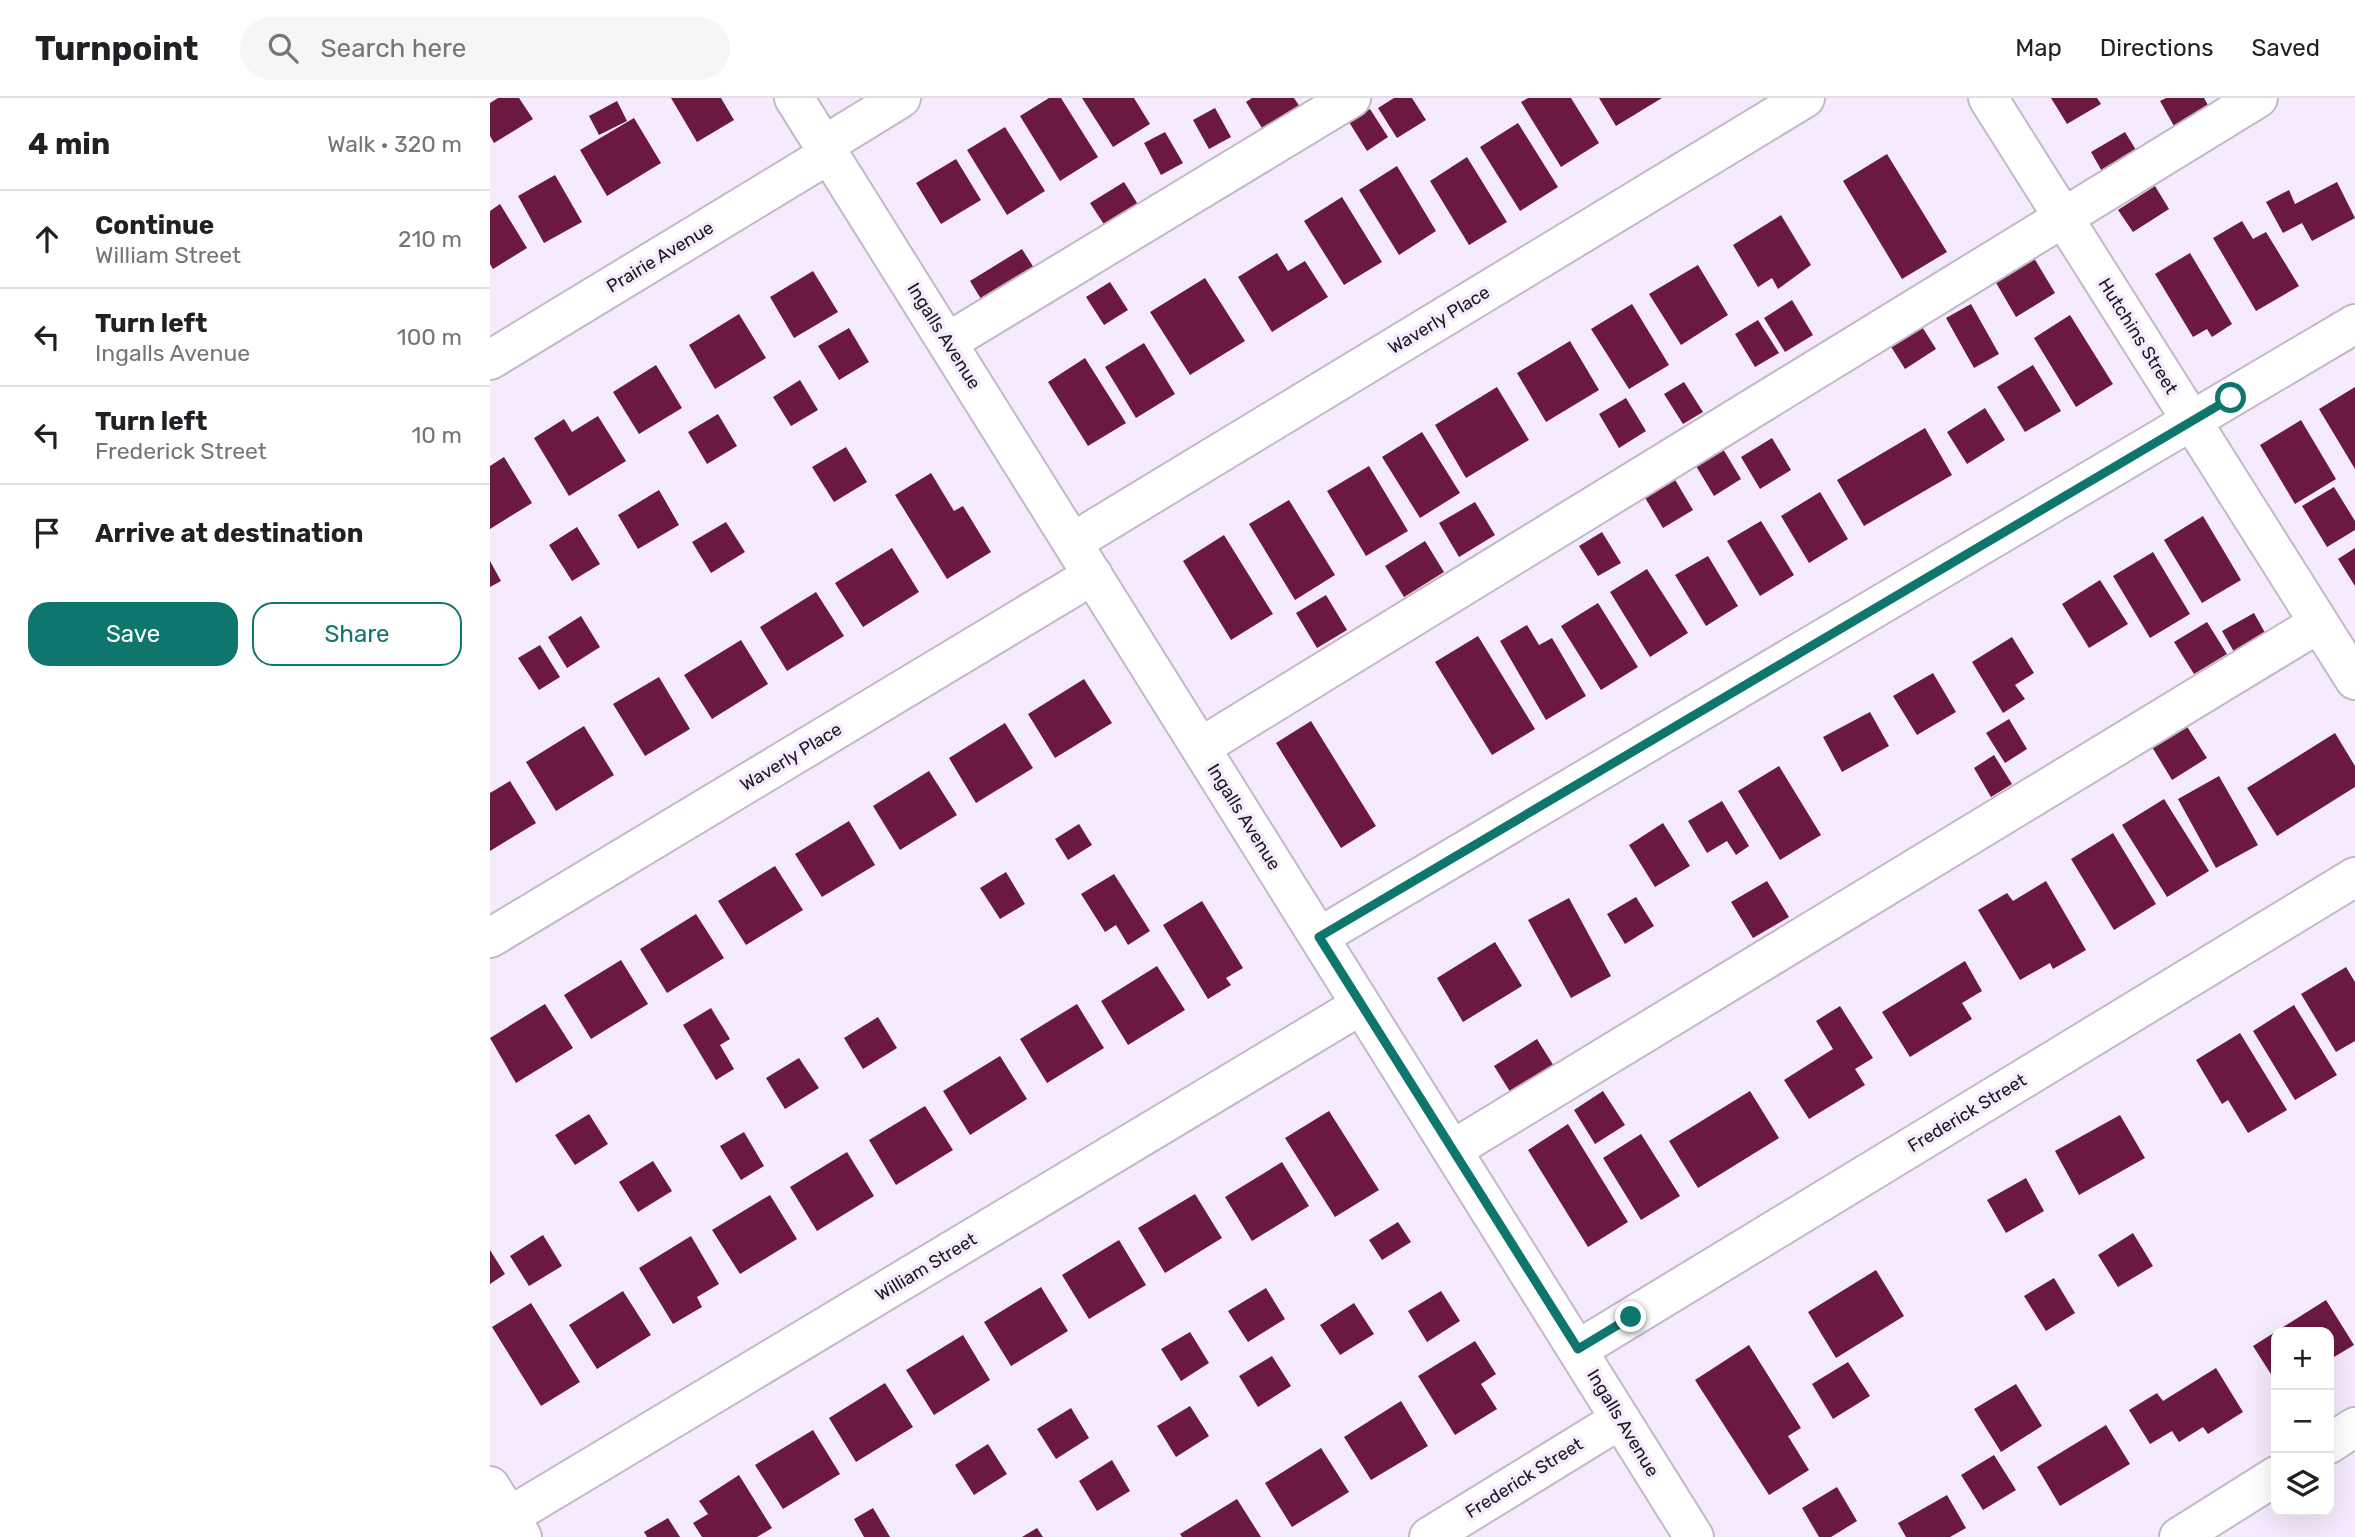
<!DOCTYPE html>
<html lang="en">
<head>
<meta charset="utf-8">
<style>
  :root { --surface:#fff; --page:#f6f6f6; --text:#202124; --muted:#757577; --line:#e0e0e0; --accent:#0f766e }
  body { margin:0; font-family:Rubik,sans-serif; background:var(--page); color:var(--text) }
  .controls { position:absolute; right:21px; bottom:21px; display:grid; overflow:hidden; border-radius:14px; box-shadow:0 7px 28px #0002 }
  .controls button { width:63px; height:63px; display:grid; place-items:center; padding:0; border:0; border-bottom:2px solid var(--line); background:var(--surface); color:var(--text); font:35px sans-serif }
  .stop { position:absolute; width:21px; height:21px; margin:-16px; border:5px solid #0f766e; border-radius:50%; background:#fff }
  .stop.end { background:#0f766e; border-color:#fff; box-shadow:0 2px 7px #0008 }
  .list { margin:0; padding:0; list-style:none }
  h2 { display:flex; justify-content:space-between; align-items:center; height:91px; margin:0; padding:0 28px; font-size:30px }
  h2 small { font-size:23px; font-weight:400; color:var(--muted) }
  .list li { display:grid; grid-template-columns:46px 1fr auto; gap:21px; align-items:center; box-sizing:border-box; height:98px; padding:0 28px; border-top:2px solid var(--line) }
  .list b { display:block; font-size:26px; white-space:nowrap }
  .list p { margin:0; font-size:23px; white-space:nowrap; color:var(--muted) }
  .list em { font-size:23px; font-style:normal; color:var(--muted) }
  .actions { display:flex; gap:14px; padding:21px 28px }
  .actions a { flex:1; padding:16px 0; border:2px solid var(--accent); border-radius:21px; text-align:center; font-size:24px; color:var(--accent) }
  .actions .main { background:var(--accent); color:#fff }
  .icon { flex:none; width:38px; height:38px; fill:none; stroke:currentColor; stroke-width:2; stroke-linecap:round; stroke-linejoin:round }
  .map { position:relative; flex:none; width:1865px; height:1439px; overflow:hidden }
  header { display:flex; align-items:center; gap:42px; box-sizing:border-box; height:98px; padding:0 35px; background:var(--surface); border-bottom:2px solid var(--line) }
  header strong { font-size:33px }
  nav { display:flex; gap:38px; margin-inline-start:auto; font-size:24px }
  .search { width:490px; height:63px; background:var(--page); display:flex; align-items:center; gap:18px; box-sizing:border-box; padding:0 24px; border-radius:38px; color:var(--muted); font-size:26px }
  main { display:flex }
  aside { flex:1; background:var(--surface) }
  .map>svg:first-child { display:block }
  .building { fill:#6b1940 }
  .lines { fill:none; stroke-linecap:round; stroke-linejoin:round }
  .minor-casing { stroke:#c2b8ca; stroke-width:42 }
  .minor { stroke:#fff; stroke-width:38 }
  .route { stroke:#0f766e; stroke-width:9 }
  .labels { text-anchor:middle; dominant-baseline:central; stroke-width:7; stroke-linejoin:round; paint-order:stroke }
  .street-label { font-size:18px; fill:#1c181e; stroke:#f6ebfe }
</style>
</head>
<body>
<header>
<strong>Turnpoint</strong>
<div class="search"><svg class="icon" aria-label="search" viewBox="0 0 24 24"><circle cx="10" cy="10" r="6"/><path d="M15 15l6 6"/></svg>Search here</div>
<nav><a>Map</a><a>Directions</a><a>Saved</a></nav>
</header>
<main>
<aside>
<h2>4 min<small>Walk · 320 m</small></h2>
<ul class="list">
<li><svg class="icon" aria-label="ahead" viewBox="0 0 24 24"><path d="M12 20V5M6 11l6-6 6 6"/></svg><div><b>Continue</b><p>William Street</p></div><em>210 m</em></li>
<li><svg class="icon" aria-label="left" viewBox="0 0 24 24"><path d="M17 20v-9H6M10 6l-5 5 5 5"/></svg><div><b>Turn left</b><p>Ingalls Avenue</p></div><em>100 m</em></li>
<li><svg class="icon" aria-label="left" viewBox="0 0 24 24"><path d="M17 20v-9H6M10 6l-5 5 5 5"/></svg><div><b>Turn left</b><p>Frederick Street</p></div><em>10 m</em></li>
<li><svg class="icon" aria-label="arrive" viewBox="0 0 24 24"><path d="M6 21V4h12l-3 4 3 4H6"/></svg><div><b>Arrive at destination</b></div></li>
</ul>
<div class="actions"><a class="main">Save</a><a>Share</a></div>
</aside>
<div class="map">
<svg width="1865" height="1439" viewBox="0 0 1865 1439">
  <rect width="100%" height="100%" fill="#f6ebfe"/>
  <!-- building -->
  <path class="building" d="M8 0H29L43 21 4 45 0 38V5Z
    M181 0H231L244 22 207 44Z
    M559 0H571L608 59 570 83 530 18Z
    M592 0H644L660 26 623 49Z
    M762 0H804L812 12 775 35 756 4Z
    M904 0H922L936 22 907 40 888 10Z
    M1038 0H1081L1109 45 1071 69 1031 4Z
    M1109 0H1172L1126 28Z
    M1561 0H1607L1611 6 1577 26Z
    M1676 0H1714L1724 18 1689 37 1670 3Z
    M127 3 137 23 109 37 99 18Z
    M725 10 741 39 719 51 703 22Z
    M880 11 898 39 877 53 859 24Z
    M144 20 171 65 117 98 90 52Z
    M1028 25 1068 89 1030 113 990 49Z
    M515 29 555 93 517 117 477 52Z
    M675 34 693 65 671 77 654 45Z
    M1635 34 1657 70 1622 91 1601 54Z
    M1397 56 1457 154 1412 181 1353 83Z
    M977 59 1017 124 979 147 940 83Z
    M466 61 491 102 451 126 426 85Z
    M907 68 946 133 909 157 869 92Z
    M65 77 92 124 54 145 28 98Z
    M634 84 652 113 619 134 600 105Z
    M1847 84 1865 120 1822 143 1812 125 1793 135 1776 104 1799 92 1805 106Z
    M1665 88 1679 111 1643 134 1628 112Z
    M852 99 892 164 854 187 814 123Z
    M10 106 37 150 3 171 0 166V113Z
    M1291 117 1321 167 1288 191 1282 180 1268 189 1243 147Z
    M1752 123 1763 141 1776 134 1809 188 1766 213 1723 140Z
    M532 151 551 181 499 214 480 183Z
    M787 155 798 173 815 163 838 199 782 234 748 179Z
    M1700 155 1742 226 1722 239 1717 231 1703 239 1665 176Z
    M1544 160 1565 195 1526 219 1505 183Z
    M1208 167 1238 217 1191 247 1159 196Z
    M323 173 348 214 304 240 280 199Z
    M715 180 755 243 700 277 660 214Z
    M620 184 638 212 614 227 596 199Z
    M1302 202 1323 237 1295 254 1274 220Z
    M1142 206 1179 267 1139 291 1101 231Z
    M1481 206 1509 256 1484 270 1456 220Z
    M249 216 276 260 225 291 199 247Z
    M1580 217 1623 286 1586 309 1544 240Z
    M1268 222 1289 255 1265 269 1245 236Z
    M1431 227 1446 251 1415 271 1400 247Z
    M359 230 379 264 349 282 328 248Z
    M1080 243 1109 292 1056 324 1027 275Z
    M654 245 685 296 646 320 615 269Z
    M595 260 636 325 598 348 558 284Z
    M166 267 192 310 149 336 123 294Z
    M1543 267 1571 313 1535 334 1507 289Z
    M310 282 328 312 301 328 283 299Z
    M1194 284 1213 314 1193 326 1174 296Z
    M1007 289 1039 342 976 380 945 327Z
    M1865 289V371L1829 311Z
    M1136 300 1156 333 1129 350 1109 316Z
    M1495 310 1515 342 1477 366 1457 334Z
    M228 316 247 348 217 366 198 334Z
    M108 318 136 363 79 398 44 340 74 321 82 334Z
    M1811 322 1846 381 1805 406 1770 347Z
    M1435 330 1462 377 1374 428 1347 382Z
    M932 334 970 395 930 420 892 359Z
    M1282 340 1301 372 1270 391 1251 359Z
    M356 349 377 384 344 404 322 369Z
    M1233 351 1251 381 1224 398 1206 368Z
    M14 359 42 405 0 431V368Z
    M879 368 918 433 876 458 837 393Z
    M441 375 464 413 473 408 501 454 457 481 405 397Z
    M1184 380 1203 412 1173 430 1154 398Z
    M1844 389 1865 423V432L1837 449 1812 408Z
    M169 392 189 427 148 451 128 417Z
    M1330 394 1358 441 1319 465 1291 418Z
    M799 402 845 477 805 502 759 426Z
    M985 404 1005 437 969 459 949 425Z
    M1713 418 1751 482 1712 505 1674 442Z
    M1271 423 1304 477 1270 498 1237 443Z
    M236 424 255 454 221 475 202 444Z
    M87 429 110 466 82 483 59 447Z
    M1112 434 1131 465 1108 478 1089 448Z
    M734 437 783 516 741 542 693 463Z
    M935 443 954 474 914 499 895 468Z
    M402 450 429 494 373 529 345 485Z
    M1865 450V488L1848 461Z
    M1663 454 1700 516 1660 540 1623 478Z
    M1218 458 1248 508 1216 528 1185 477Z
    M0 463 11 483 0 489Z
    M1157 471 1198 535 1160 559 1120 494Z
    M1610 482 1638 526 1599 550 1572 506Z
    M326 494 354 538 297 573 270 529Z
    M836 497 857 532 827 550 806 515Z
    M1108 505 1148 569 1111 592 1071 528Z
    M1764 515 1778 540 1747 559 1732 533Z
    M91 518 110 549 77 570 58 539Z
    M1717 524 1737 556 1704 576 1684 544Z
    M1037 527 1049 547 1062 540 1096 598 1056 622 1010 543Z
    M988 538 1045 631 1002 657 945 564Z
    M1522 539 1544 575 1525 587 1535 601 1513 615 1482 564Z
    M251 542 278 586 222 621 194 577Z
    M50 547 70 579 49 592 28 560Z
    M1443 575 1466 614 1427 637 1403 598Z
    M169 579 200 631 155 658 123 606Z
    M594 581 622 625 565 660 538 616Z
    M1380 614 1399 648 1352 674 1333 639Z
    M1519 621 1537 651 1515 665 1496 635Z
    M821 623 886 728 851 750 786 645Z
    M515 625 543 670 486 705 459 660Z
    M1696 627 1717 660 1682 682 1662 649Z
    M94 628 124 677 66 713 36 664Z
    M1845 635 1865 668V689L1787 738 1757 690Z
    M1504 657 1522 686 1501 699 1484 670Z
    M1289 668 1331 737 1290 762 1248 693Z
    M439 673 467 717 410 752 383 708Z
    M1729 678 1768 747 1726 770 1688 701Z
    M20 683 46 725 0 753V695Z
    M1674 701 1719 773 1677 799 1632 727Z
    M1232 703 1259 748 1246 757 1237 743 1217 755 1198 723Z
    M359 723 385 767 332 799 305 756Z
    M1173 725 1200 768 1165 789 1139 747Z
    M589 726 602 747 578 762 565 741Z
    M1623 735 1666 806 1624 832 1581 761Z
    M285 768 313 812 256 847 228 803Z
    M516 774 535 806 510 821 490 790Z
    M624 776 660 833 638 847 626 827 615 834 591 796Z
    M1277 783 1299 819 1263 840 1241 804Z
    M1556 783 1596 852 1563 871 1560 865 1530 882 1488 812 1517 795 1523 803Z
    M1146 799 1164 828 1135 846 1117 816Z
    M1079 800 1121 878 1081 900 1038 822Z
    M712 803 753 870 736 880 741 887 718 901 673 827Z
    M206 816 234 860 177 895 150 851Z
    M1005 844 1032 888 973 924 947 880Z
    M131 862 158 906 101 941 74 897Z
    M1475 863 1492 893 1472 905 1482 921 1420 959 1392 914Z
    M667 868 695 912 638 947 611 903Z
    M1856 869 1865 884V943L1846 954 1811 896Z
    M55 906 83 950 26 985 0 940Z
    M587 906 614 950 557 985 530 941Z
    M1804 907 1847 977 1805 1002 1763 933Z
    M1350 908 1383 960 1365 971 1375 987 1319 1021 1294 982 1343 951 1326 923Z
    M221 910 240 941 230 947 244 971 226 982 193 927Z
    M388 919 407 950 373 971 354 940Z
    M1750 935 1797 1012 1758 1035 1738 1002 1732 1006 1706 962Z
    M1047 941 1067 973 1024 1000 1004 968Z
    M510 958 537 1001 480 1037 453 993Z
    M309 960 329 990 295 1011 276 980Z
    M1113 993 1135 1027 1105 1046 1084 1012Z
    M1260 993 1289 1040 1208 1090 1179 1043Z
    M435 1008 463 1052 406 1087 379 1042Z
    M839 1013 889 1092 845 1119 795 1040Z
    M99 1016 118 1046 85 1067 65 1037Z
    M1630 1017 1655 1060 1589 1097 1565 1053Z
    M1078 1026 1138 1124 1098 1149 1038 1052Z
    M254 1034 274 1068 251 1082 230 1048Z
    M1151 1036 1190 1098 1151 1122 1113 1060Z
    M357 1054 384 1098 327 1133 300 1089Z
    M163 1063 182 1093 148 1114 129 1084Z
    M792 1064 819 1108 762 1143 735 1099Z
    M1536 1080 1554 1113 1516 1135 1497 1102Z
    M705 1096 732 1140 675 1175 648 1130Z
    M280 1097 307 1141 250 1176 222 1132Z
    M908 1124 921 1144 892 1162 879 1142Z
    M1643 1135 1663 1168 1628 1189 1608 1157Z
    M53 1137 72 1168 39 1188 20 1158Z
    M201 1138 229 1186 207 1199 212 1209 183 1226 149 1170Z
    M629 1142 656 1187 599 1221 572 1177Z
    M0 1152 15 1176 0 1186Z
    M1386 1172 1414 1218 1346 1260 1318 1214Z
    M1564 1180 1585 1215 1556 1233 1534 1198Z
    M551 1189 578 1233 521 1268 494 1224Z
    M776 1190 795 1221 758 1244 738 1213Z
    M133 1193 161 1237 107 1271 79 1227Z
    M951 1193 970 1223 937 1244 918 1213Z
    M1836 1202 1864 1247 1839 1262V1234H1786V1284L1763 1248Z
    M41 1205 90 1284 51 1308 2 1229Z
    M864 1205 884 1236 850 1257 830 1227Z
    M700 1234 719 1265 691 1283 671 1251Z
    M473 1237 500 1282 444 1317 416 1272Z
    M985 1243 1006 1276 991 1286 1007 1311 965 1337 928 1278Z
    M1259 1247 1311 1330 1298 1338 1319 1372 1279 1397 1205 1282Z
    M782 1258 801 1288 768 1309 749 1278Z
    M1358 1264 1380 1298 1343 1321 1322 1286Z
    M1726 1270 1753 1314 1718 1336 1713 1329 1689 1344 1682 1333 1660 1346 1639 1312 1667 1295 1673 1303Z
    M395 1285 423 1329 366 1364 339 1320Z
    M1526 1286 1552 1328 1511 1354 1484 1311Z
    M911 1303 938 1348 881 1382 854 1339Z
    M700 1308 719 1338 686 1359 667 1328Z
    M581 1310 599 1340 566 1361 547 1331Z
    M1616 1327 1640 1366 1570 1408 1547 1369Z
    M323 1332 350 1376 293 1411 265 1367Z
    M498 1346 517 1376 484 1397 465 1367Z
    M831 1350 859 1394 802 1429 775 1385Z
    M1504 1357 1526 1392 1493 1412 1471 1377Z
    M622 1362 640 1393 607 1413 589 1383Z
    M249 1377 282 1430 267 1439H212L203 1425 218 1416 209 1403Z
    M1347 1389 1367 1423 1341 1439H1329L1312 1410Z
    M1457 1397 1476 1430 1460 1439H1416L1408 1425Z
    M747 1401 771 1439H692L690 1436Z
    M383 1410 400 1439H374L364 1421Z
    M178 1420 190 1439H157L154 1434Z
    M547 1430 553 1439H532Z"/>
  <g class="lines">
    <!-- minor casing -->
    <g class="minor-casing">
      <path id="minor" d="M304 0 1204 1439
        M1498 0 1865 582
        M333 48 411 0
        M458 244 861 0
        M0 262 339 56
        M583 444 1315 0
        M711 649 1768 0
        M829 839 1865 226
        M0 840 603 477
        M962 1052 1829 525
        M1089 1251 1865 779
        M1839 1346 1865 1329
        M0 1388 32 1439
        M0 1430 871 907
        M939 1439 1129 1322
        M1689 1439 1786 1378"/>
    </g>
    <!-- minor -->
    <use href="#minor" class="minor"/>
  </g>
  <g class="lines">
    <!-- route -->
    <path class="route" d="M1141 1219 1088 1251 829 839 1741 300"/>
  </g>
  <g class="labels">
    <!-- street labels -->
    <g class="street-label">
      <text transform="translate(170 159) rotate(-31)">Prairie Avenue</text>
      <text transform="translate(949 222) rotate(-31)">Waverly Place</text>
      <text transform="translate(454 238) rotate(58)">Ingalls Avenue</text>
      <text transform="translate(1648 238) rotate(58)">Hutchins Street</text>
      <text transform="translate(301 659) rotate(-31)">Waverly Place</text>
      <text transform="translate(754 719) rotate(58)">Ingalls Avenue</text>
      <text transform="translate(1477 1015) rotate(-31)">Frederick Street</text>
      <text transform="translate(436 1169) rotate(-31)">William Street</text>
      <text transform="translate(1133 1325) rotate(59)">Ingalls Avenue</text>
      <text transform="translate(1034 1380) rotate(-32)">Frederick Street</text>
    </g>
  </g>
</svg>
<div class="controls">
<button>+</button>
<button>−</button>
<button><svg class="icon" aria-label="layers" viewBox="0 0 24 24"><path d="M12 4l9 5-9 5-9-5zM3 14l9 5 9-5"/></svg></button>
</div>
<div class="stop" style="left:1741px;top:300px"></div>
<div class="stop end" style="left:1141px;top:1219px"></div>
</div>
</main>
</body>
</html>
